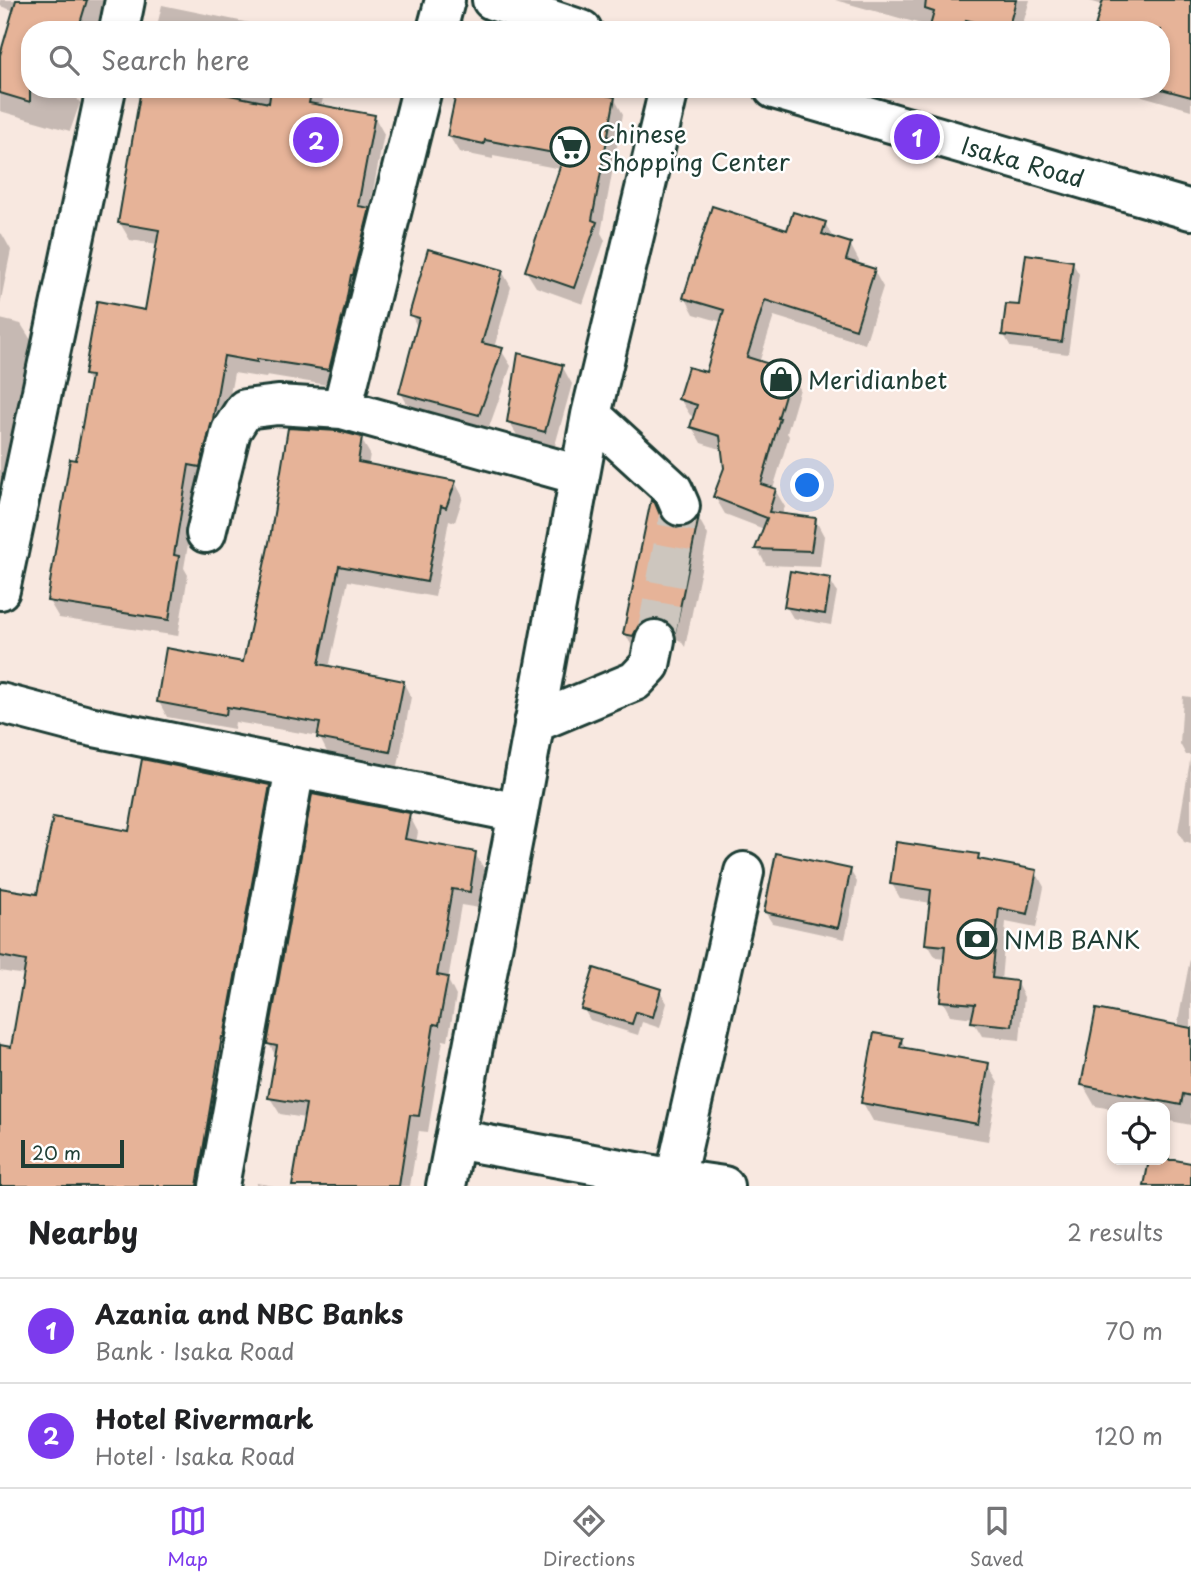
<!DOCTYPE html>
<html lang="en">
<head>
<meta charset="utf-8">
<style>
  :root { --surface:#fff; --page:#f6f6f6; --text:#202124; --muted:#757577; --line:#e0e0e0; --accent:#7c3aed }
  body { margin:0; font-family:"Playpen Sans",sans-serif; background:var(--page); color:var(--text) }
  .controls { position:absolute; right:21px; bottom:21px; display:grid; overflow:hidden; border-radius:14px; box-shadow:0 4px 10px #0003 }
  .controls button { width:63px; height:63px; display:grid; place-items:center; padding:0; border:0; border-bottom:2px solid var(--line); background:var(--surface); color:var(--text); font:35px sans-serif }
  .scale { position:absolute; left:21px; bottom:18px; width:103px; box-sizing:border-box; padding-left:7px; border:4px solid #1f3d34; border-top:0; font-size:19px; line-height:24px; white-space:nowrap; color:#1f3d34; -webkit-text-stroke:5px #fff; paint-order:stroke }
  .you { position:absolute; left:808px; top:486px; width:24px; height:24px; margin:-18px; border:5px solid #fff; border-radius:50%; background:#1a73e8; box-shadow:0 0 0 10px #1a73e833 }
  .badge { display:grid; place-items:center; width:46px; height:46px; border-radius:50%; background:var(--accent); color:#fff; font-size:23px; font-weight:700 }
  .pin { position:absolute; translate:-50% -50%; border:4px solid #fff; box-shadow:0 2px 7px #0006 }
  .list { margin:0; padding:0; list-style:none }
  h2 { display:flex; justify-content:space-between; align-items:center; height:91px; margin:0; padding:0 28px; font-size:30px }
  h2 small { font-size:23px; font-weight:400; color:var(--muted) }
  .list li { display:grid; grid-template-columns:46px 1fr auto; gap:21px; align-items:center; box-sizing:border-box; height:105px; padding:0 28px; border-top:2px solid var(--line) }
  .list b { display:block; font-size:26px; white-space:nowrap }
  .list p { margin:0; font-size:23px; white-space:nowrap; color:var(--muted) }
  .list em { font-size:23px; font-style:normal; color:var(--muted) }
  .icon { flex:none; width:38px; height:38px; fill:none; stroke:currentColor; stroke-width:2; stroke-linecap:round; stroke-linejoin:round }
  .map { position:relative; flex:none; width:1191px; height:1186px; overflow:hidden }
  .search { position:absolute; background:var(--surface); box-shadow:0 4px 10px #0003; left:21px; right:21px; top:21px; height:77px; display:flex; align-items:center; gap:18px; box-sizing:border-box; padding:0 24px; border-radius:28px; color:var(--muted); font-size:26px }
  .sheet { height:301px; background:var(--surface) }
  nav { display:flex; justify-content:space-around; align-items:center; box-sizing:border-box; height:98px; border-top:2px solid var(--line); background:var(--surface); font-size:19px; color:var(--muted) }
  nav a { display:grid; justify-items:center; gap:4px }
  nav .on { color:var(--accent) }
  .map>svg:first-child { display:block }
  .shadow { fill:#0003 }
  .building { fill:#e6b398; stroke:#1f3d34; stroke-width:2 }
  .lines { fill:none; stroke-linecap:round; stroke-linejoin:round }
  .minor-tunnel { stroke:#cdc6be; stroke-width:38; stroke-dasharray:38 19; stroke-linecap:butt }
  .minor-casing { stroke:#1f3d34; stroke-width:44 }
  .minor { stroke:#fff; stroke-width:38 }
  .labels { text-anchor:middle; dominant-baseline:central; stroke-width:5; stroke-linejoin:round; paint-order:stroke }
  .poi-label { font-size:24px; fill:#1f3d34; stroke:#fff; text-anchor:start }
  .street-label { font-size:24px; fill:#1f3d34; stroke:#fff }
</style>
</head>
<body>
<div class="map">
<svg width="1191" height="1186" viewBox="0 0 1191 1186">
  <rect width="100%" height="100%" fill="#f8e8e0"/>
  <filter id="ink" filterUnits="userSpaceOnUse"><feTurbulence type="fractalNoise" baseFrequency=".0143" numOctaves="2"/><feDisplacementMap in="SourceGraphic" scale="14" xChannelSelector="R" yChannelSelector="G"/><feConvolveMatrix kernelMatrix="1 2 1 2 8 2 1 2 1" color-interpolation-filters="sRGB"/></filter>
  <g filter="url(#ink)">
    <!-- shadow -->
    <path class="shadow" d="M0 0H105L97 30H30V89H79L77 98 80 103 70 131 0 111V49L3 50 15 11 0 6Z
      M835 0H1030L1021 30H931L932 27Z
      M1086 0H1191V110L1118 89H1161V30L1103 5Z
      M162 5 283 30H156Z
      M143 89H325L321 107 374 116 384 134 369 212 378 227 339 387 267 375 266 378 234 373 222 437 209 484 199 482 184 568 188 575 178 636 59 618 49 601 78 462 91 385 85 375 147 312 158 244 130 240 120 223Z
      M614 98 623 114 601 233 605 240 583 304 536 287 526 271 561 169 493 156V159L459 152 449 136Z
      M825 223 834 240 850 244 859 261 858 266 874 271 883 287 865 344 774 316 759 363 790 372 800 389 787 433 789 436 773 489 775 490 785 507 782 514 815 519 824 536 820 567 766 565 757 548 764 529 725 514 715 497 726 468 724 450 701 443 692 427 695 417 690 415 680 399 707 374 722 322 694 314 685 297 788 233Z
      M0 233 2 234 11 250 0 305Z
      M1072 262 1079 274 1068 354 1011 347 1004 335 1020 307Z
      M502 271 511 287 494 348 501 350 511 366 488 430 410 409 401 393 418 328 411 315Z
      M0 319 21 324 31 340 14 423 20 435 0 520Z
      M562 366 572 384 554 449 520 440 509 422Z
      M361 439 370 454 368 466 455 482 463 497 455 522 449 520 435 597 348 581 329 668 403 682 411 697 398 766 327 752 319 736 235 722 234 729 167 717 159 702 245 664Z
      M699 519 708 535 685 647 681 641 670 636 635 651 625 634 665 525 677 529 690 527Z
      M830 580 837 592 831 625 793 618 786 606Z
      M1183 696 1191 697V844L1184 842 1178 831 1191 755H1186L1180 744Z
      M269 787 278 803 209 1186H0V1046L13 1049 25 975 0 971V889L39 896 131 833Z
      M409 815 418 832 416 843 475 854 485 870 479 908 461 905 448 980 456 996 448 1041 443 1040 428 1132 419 1131 410 1186H293L305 1118 280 1114 270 1098 277 1058 269 1044Z
      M978 856 981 862 1036 872 1044 887 1036 928 1006 922 1001 981 1016 982 1024 997 1020 1040 982 1036 973 1021 974 1018 950 1015 942 1000 946 959 936 958 927 943 931 903 900 898 892 884Z
      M850 870 857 882 845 939 772 923 765 912Z
      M1191 954V1125L1165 1120V1107H1112V1109L1095 1106 1083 1085 1177 1027Z
      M660 991 667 1003 660 1028 642 1022 638 1035 590 1020 583 1008Z
      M901 1039 907 1050 988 1065 998 1083 988 1141 873 1121 863 1103Z
      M257 1183 274 1186H256Z"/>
    <!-- building -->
    <path class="building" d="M16 0H87L78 30H30V102L0 93V55Z
      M926 0H1016L1008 30 966 20 963 30H929L934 12 925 9Z
      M1103 0H1191V97L1161 89V30H1094Z
      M141 89H200L269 103 271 89H312L309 103 375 115 358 206 370 208 353 275H351L346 302 329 370 257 359V362L224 356 213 419 200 467 189 465 174 555 179 556 169 620 47 601 70 459 76 460 91 376 84 375 97 301 145 310 159 230 118 223Z
      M457 89H577L615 97 592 220 597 222 574 288 525 271 564 155 485 140 484 144 447 136Z
      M712 206 787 230 793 212 826 222 822 234 851 243 846 260 875 269 856 329 765 300 747 357 792 371 778 418H780L761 484 776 489 769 512 816 518 811 551 755 549 767 518 713 497 724 468 720 436 690 427 697 405 678 399 688 367 706 372 724 310 683 298Z
      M428 249 503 270 482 343 503 348 479 415 399 393 419 318 409 315Z
      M1026 254 1073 261 1062 342 1002 335 1006 304 1019 305Z
      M518 353 563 365 545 432 507 422Z
      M288 428 338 431 362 437 358 462 456 481 446 508 441 506 427 582 339 566 319 664 404 681 390 752 317 738 320 723 227 707 226 715 157 702 166 648 243 662 270 538Z
      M651 500 655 503 660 515 667 523 677 528 689 526 697 519 699 516 675 632 670 624 660 619H649L639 625 633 636 623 634Z
      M790 571 831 578 825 614 784 607Z
      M142 759 270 785 224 1037H222L197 1186H0V1045L11 1047 26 961 0 956V888L37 894 53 817 129 831Z
      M312 794 410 813 405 839 476 852 470 892 452 889 437 975 448 977 439 1025 434 1024 419 1116 410 1115 399 1186H292L306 1104 268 1098 277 1046 267 1044Z
      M896 842 979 854 978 859 1037 870 1028 914 999 908 992 978 1017 981 1012 1026 971 1022 975 1004 940 1001 945 946 925 944 931 890 890 884Z
      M776 853 851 869 838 928 764 912Z
      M594 968 661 989 653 1017 636 1012 632 1024 581 1009Z
      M1096 1009 1191 1028V1096L1183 1094 1181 1105 1081 1085Z
      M874 1033 902 1038 900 1047 989 1063 978 1124 861 1103Z
      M1149 1160H1175L1191 1163V1186H1144Z"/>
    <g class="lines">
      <!-- minor-tunnel -->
      <path class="minor-tunnel" d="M655 640 680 506"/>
      <!-- minor casing -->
      <g class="minor-casing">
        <path id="minor" d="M492 0 582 30
          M119 30 125 0
          M437 30 445 0
          M774 89 1191 210
          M342 409 422 89
          M591 415 673 490 680 506
          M206 533 231 431 245 409 278 405 342 409 579 475
          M0 590 106 89
          M0 703 84 725 518 813
          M534 723 635 681 650 665 655 640
          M455 1139 675 1179 724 1186
          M675 1179 744 872
          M219 1186 295 768
          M446 1186 518 813 591 415 669 89"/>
      </g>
      <!-- minor -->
      <use href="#minor" class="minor"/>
    </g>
  </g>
  <!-- icons -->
  <defs>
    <g id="supermarket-ring" transform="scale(2.0125)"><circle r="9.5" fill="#fff" stroke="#1f3d34" stroke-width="1.5"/><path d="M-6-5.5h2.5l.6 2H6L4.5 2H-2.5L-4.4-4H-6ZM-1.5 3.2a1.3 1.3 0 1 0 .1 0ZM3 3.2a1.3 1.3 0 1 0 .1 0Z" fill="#1f3d34"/></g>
    <g id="shop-ring" transform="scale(2.0125)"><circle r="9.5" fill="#fff" stroke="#1f3d34" stroke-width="1.5"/><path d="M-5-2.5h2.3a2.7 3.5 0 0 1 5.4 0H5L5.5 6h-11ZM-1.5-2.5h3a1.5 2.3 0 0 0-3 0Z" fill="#1f3d34"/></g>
    <g id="bank-ring" transform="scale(2.0125)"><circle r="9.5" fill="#fff" stroke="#1f3d34" stroke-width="1.5"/><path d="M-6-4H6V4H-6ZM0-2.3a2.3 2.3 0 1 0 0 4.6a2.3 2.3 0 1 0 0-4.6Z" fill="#1f3d34"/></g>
  </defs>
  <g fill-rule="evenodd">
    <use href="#supermarket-ring" x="570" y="147"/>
    <use href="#shop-ring" x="781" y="379"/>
    <use href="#bank-ring" x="977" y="939"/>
  </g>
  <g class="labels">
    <!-- poi labels -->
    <g class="poi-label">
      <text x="597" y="133">Chinese<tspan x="597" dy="28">Shopping Center</tspan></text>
      <text x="808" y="379">Meridianbet</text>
      <text x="1004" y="939">NMB BANK</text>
    </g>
    <!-- street labels -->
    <g class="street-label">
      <text transform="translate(1023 161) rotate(16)">Isaka Road</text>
    </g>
  </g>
</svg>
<div class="controls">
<button><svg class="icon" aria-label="locate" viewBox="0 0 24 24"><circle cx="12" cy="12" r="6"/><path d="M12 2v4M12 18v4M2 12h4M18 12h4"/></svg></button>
</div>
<div class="scale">20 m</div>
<div class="you"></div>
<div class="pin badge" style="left:917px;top:137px">1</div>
<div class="pin badge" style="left:316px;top:140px">2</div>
<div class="search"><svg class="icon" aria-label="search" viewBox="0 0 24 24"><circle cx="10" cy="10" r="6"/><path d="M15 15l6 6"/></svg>Search here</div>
</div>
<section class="sheet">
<h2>Nearby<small>2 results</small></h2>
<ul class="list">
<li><span class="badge">1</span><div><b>Azania and NBC Banks</b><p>Bank · Isaka Road</p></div><em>70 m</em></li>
<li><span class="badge">2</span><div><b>Hotel Rivermark</b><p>Hotel · Isaka Road</p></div><em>120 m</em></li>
</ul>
</section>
<nav>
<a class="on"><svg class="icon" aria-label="map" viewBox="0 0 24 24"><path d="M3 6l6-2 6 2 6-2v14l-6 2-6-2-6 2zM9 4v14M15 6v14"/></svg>Map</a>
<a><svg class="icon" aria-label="directions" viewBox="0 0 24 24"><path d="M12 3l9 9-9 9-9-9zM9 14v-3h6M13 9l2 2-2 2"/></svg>Directions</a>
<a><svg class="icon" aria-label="saved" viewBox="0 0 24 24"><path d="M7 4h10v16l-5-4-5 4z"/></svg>Saved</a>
</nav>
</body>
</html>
